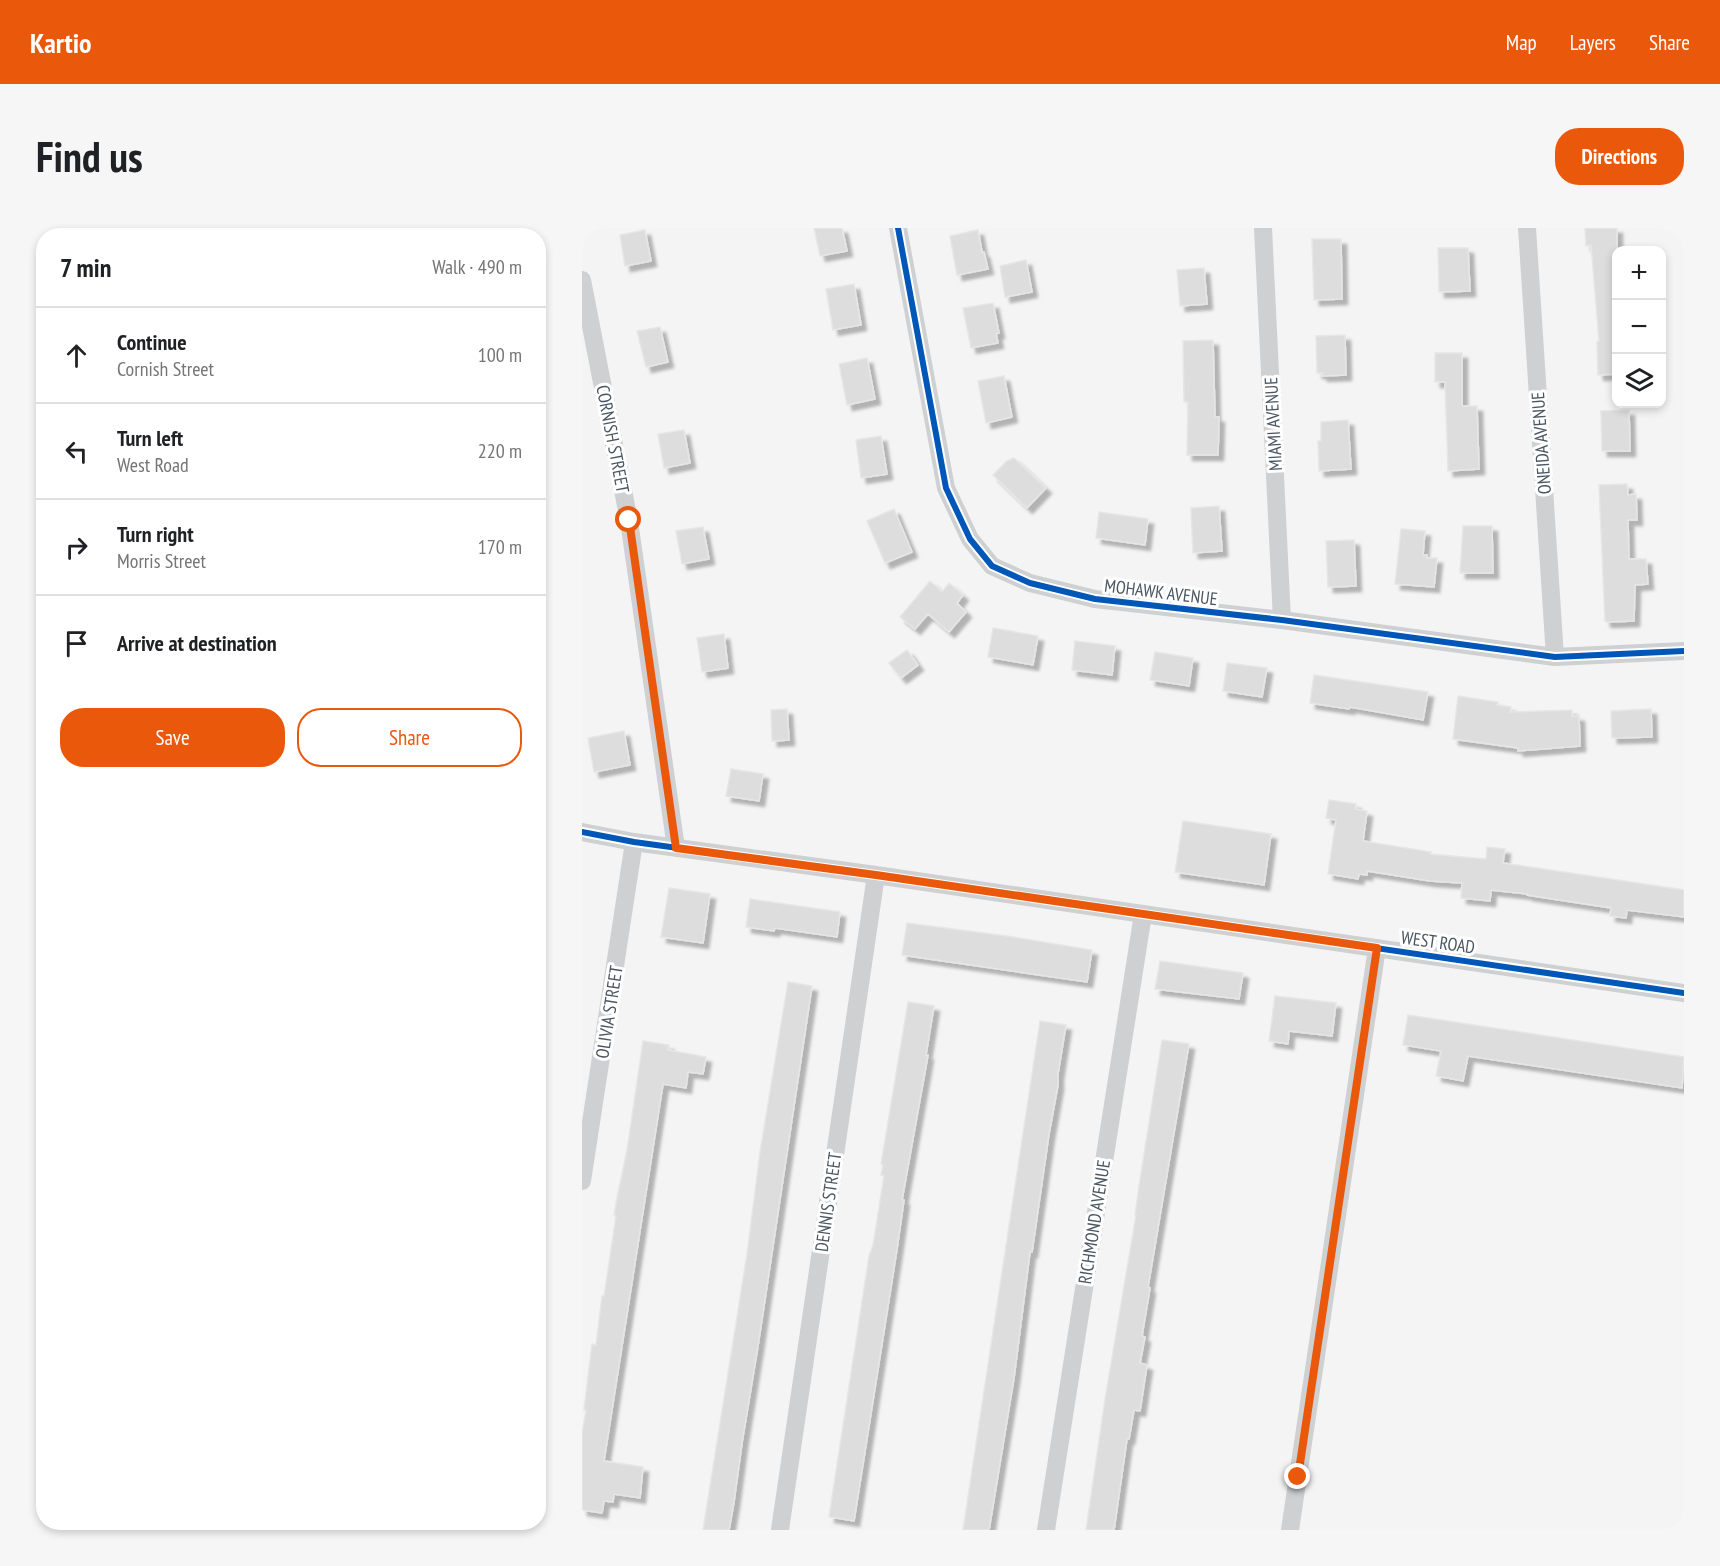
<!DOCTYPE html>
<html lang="en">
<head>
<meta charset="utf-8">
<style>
  :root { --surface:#fff; --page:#f6f6f6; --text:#202124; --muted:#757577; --line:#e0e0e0; --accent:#ea580c }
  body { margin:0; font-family:"PT Sans Narrow",sans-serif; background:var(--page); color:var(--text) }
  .controls { position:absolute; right:18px; top:18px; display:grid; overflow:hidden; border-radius:12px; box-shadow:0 3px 9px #0003 }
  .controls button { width:54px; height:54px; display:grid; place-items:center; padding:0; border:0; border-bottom:2px solid var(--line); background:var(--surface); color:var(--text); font:30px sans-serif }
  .stop { position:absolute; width:18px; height:18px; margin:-14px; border:4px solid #ea580c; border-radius:50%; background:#fff }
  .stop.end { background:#ea580c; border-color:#fff; box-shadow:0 2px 6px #0008 }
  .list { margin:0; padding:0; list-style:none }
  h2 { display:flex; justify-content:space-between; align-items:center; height:78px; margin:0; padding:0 24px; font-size:26px }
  h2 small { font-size:20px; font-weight:400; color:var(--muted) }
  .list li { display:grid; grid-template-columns:39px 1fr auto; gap:18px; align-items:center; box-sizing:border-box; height:96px; padding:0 24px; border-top:2px solid var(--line) }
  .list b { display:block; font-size:22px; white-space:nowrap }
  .list p { margin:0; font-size:20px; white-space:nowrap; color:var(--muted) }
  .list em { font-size:20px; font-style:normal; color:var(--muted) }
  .actions { display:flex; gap:12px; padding:18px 24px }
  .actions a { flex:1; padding:14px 0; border:2px solid var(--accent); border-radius:24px; text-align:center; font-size:21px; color:var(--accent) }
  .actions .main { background:var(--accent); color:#fff }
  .icon { flex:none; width:33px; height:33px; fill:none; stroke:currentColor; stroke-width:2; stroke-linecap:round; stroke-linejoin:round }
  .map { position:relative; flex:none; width:1102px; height:1302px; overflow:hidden; border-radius:24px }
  header { display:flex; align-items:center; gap:36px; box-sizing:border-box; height:84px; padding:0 30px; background:var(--accent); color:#fff }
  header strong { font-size:28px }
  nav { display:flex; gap:33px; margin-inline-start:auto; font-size:21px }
  .intro { display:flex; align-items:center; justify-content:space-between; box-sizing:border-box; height:144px; padding:0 36px }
  h1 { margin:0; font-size:42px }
  .button { padding:15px 27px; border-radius:24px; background:var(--accent); color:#fff; font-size:21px; font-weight:700 }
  main { display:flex; gap:36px; padding:0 36px }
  aside { flex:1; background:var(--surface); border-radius:24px; box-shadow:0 3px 9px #0003 }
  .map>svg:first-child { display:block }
  .building { fill:#ddddde; stroke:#e5e6e7; stroke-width:1.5; filter:url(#shadow) }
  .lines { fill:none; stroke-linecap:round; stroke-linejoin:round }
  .minor { stroke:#ced0d2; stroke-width:18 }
  .cycleway-casing { stroke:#fff; stroke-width:10 }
  .cycleway { stroke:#0057b8; stroke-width:6 }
  .route { stroke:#ea580c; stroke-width:8 }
  .labels { text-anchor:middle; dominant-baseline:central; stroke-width:6; stroke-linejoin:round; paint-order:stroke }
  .street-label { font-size:18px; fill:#4a5661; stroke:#fff }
</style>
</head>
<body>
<header>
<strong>Kartio</strong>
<nav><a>Map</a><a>Layers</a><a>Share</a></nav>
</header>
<div class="intro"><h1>Find us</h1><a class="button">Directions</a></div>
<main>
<aside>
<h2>7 min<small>Walk · 490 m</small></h2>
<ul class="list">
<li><svg class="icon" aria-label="ahead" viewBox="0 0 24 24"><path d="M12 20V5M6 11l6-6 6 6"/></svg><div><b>Continue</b><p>Cornish Street</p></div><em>100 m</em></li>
<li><svg class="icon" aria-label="left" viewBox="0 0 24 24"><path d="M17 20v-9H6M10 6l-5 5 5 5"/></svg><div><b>Turn left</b><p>West Road</p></div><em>220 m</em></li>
<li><svg class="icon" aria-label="right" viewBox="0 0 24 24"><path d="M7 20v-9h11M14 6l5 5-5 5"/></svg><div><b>Turn right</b><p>Morris Street</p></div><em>170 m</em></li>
<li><svg class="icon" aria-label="arrive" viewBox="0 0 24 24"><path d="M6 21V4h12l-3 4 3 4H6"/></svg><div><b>Arrive at destination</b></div></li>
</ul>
<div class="actions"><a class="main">Save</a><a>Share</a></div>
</aside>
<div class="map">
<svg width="1102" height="1302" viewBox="0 0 1102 1302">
  <defs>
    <filter id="shadow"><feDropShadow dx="5.5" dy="5.5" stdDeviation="1.5" flood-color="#0004"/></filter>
  </defs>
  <rect width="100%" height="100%" fill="#f4f4f4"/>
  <!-- building -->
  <path class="building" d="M232 0H260L265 23 238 28Z
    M1003 0H1035V146L1016 147 1015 114 1017 113 1009 17 1004 18Z
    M63 2 69 33 43 38 38 7Z
    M396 2 400 24H402L406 41 375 47 368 8Z
    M730 11H759L760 71 732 72Z
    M856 20H886L888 63 857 64Z
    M444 32 450 64 423 69 418 38Z
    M622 40 625 76 598 78 595 42Z
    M272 56 279 97 251 102 244 61Z
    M411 75 417 105 414 106 416 115 389 120 381 80Z
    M78 99 86 134 64 139 55 103Z
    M763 107 764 147 740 148V145H735L734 108Z
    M631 112 633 189H637L636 227H605L606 174H602L601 113Z
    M853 125H880V178H895L897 241 866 243 863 154H853Z
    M285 130 293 171 265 177 257 136Z
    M422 148 430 189 404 195 396 153Z
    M1047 182 1048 223H1020L1019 183Z
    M766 192 769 241 737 243 736 213H739V194Z
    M102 202 108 235 82 240 76 206Z
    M299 208 305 246 279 250 274 212Z
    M432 230 464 260 445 280 411 247 425 233Z
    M1045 256 1046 267 1054 266 1055 292H1046L1047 331H1064L1066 356 1053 357 1052 393 1025 394 1023 393 1017 257Z
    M637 278 640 323 611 325 609 280Z
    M312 281 330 324 303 335 285 293Z
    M517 284 566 291 563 317 514 310Z
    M881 298H910L911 345H878Z
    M121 299 127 331 100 336 94 303Z
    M819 301 843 303 841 327H845V330H855L852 359 813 356Z
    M772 312 774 358 746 359 744 313Z
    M348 353 360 364 367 355 381 367 375 375 384 384 367 404 346 386 333 401 318 389Z
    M411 400 456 408 451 437 406 429Z
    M142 406 146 440 120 444 115 410Z
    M493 413 533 418 530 447 490 442Z
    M325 422 336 437 319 450 307 435Z
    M573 424 611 430 607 458 568 452Z
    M645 435 685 440 680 469 641 463Z
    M732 447 846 464 841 492 768 479 767 481 728 475Z
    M876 468 916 474 915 477 929 479 928 484 990 482V488H997L998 518 936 523V520L871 511Z
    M205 481 207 512 190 513 189 482Z
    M1069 481 1070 509 1030 510 1029 483Z
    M42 503 48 537 12 544 6 510Z
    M149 541 181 546 177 573 144 568Z
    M747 572 774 576 773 581 785 583 781 613 849 624 848 626 904 631 905 619 923 621 921 635 1102 662V689L1045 682 1044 690 1028 688 1029 680 945 667V666L909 662 908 673 879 670 880 655 848 653 785 643V647L777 646 776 651 746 646 754 592 744 590Z
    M601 593 689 606 682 657 593 644Z
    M87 660 128 666 121 715 79 709Z
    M168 671 258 684 255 709 193 700 192 703 164 699Z
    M325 695 425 708 510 722 505 754 320 727Z
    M578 733 661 745 657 771 573 761Z
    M206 754 230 758 176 1118 160 1215 152 1274 147 1302H121L165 1026 178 924Z
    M693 768 754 775 750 808 707 803 706 816 687 813Z
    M326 774 352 778 344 827H346L320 972H322L315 1021 272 1293 247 1289 287 1028 291 1017 302 948 299 947 301 937 299 936Z
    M826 787 1102 829 1100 860 886 828 881 853 854 848 859 823 821 817Z
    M458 793 484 797 476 846V857L467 906 450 1024H448L432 1150 407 1302H381Z
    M580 812 607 816 566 1059 568 1060 560 1108 563 1109 558 1135 565 1137 558 1183 552 1182 547 1211H545L532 1302H504L523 1171 554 987H553L557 958Z
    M61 813 87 817 86 822 124 829 121 846 106 844 104 860 81 856 22 1233 61 1239 58 1270 32 1266 31 1274 22 1273 20 1285 0 1282V1206L4 1182H2L10 1116 14 1117 20 1068H22L34 988 32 987 35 970 45 922Z"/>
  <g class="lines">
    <!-- minor -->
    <path class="minor" d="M316 0 364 260 388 311 410 338 448 355 513 371 700 392 973 429 1102 423
      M681 0 700 392
      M945 0 973 429
      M0 52 47 293 94 620
      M0 604 52 614 294 647 1102 765
      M0 953 52 614
      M198 1302 294 647
      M464 1302 561 686
      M708 1302 795 720"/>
    <!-- cycleway casing -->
    <g class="cycleway-casing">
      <path id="cycleway" d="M316 0 364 260 388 311 410 338 448 355 513 371 700 392 973 429 1102 423
        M0 604 52 614 294 647 1102 765"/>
    </g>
    <!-- cycleway -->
    <use href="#cycleway" class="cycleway"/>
  </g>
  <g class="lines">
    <!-- route -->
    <path class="route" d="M47 292 94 620 294 647 795 720 716 1249"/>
  </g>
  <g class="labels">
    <!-- street labels -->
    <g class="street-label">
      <text transform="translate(691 196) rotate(-93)">MIAMI AVENUE</text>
      <text transform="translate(31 211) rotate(79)">CORNISH STREET</text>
      <text transform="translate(959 215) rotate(-94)">ONEIDA AVENUE</text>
      <text transform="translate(579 364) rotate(7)">MOHAWK AVENUE</text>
      <text transform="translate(856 714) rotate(8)">WEST ROAD</text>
      <text transform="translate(27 784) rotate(-81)">OLIVIA STREET</text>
      <text transform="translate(246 974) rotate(-82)">DENNIS STREET</text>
      <text transform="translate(512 994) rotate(-81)">RICHMOND AVENUE</text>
    </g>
  </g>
</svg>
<div class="controls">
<button>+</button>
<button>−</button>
<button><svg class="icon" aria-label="layers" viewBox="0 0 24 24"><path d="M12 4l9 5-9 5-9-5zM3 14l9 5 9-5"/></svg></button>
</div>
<div class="stop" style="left:47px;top:292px"></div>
<div class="stop end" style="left:716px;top:1249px"></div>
</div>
</main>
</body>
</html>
